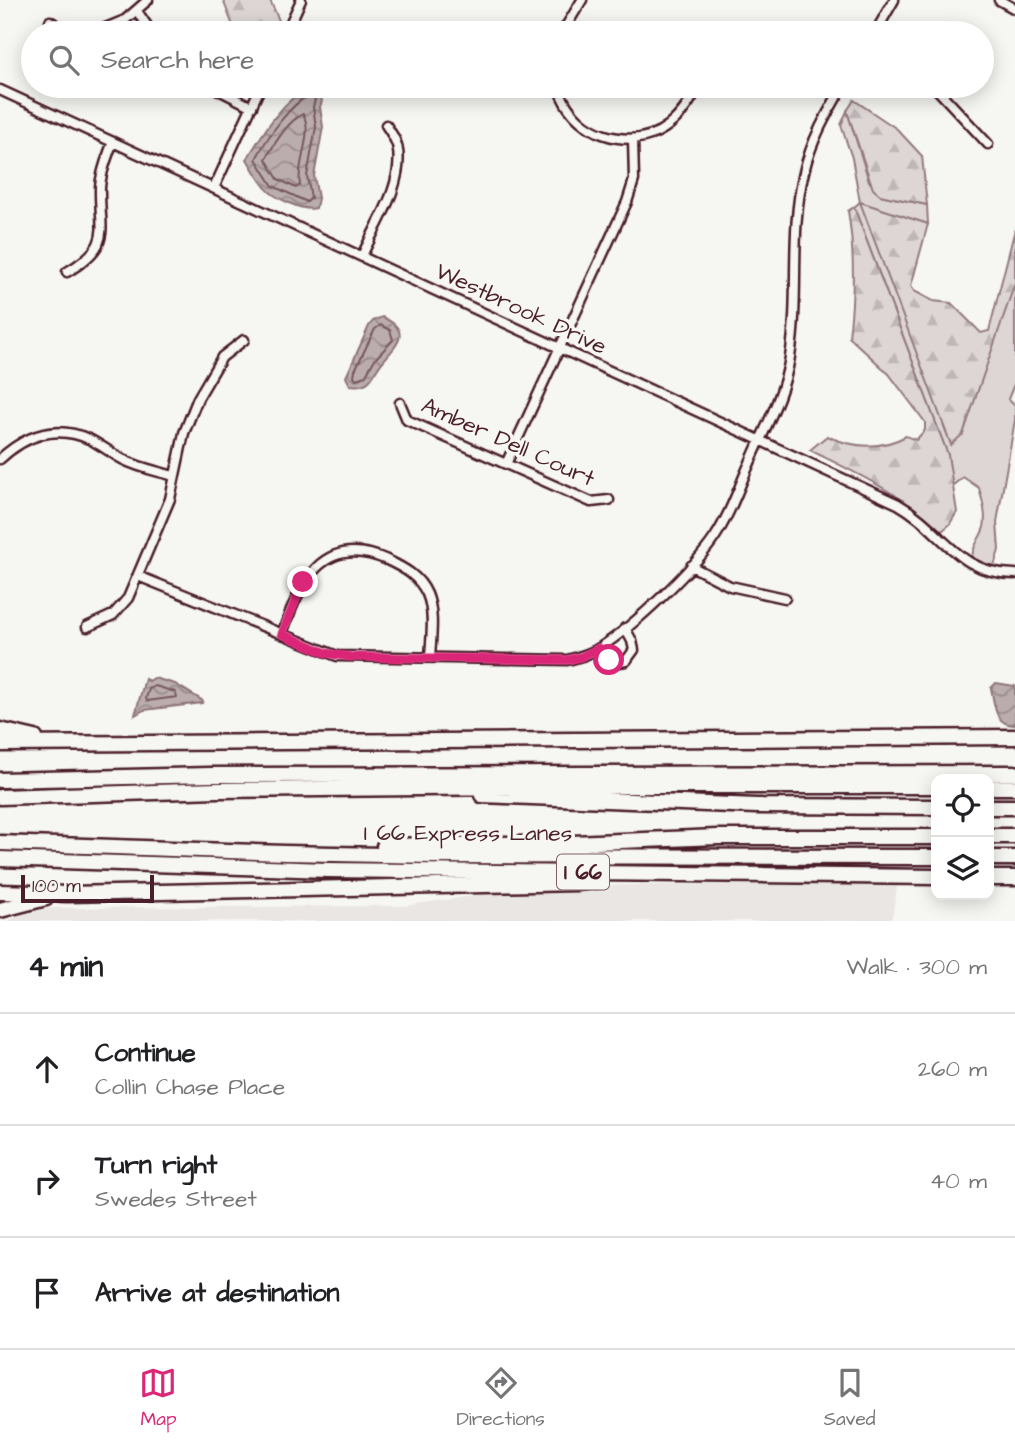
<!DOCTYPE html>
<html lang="en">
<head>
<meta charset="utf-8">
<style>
  :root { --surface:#fff; --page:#f6f6f6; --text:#202124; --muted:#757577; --line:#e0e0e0; --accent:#db2777 }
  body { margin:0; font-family:"Architects Daughter",sans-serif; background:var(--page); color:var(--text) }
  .controls { position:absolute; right:21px; bottom:21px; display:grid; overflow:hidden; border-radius:14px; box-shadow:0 4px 18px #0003 }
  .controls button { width:63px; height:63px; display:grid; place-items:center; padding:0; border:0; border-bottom:2px solid var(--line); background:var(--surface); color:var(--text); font:35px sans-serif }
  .scale { position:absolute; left:21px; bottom:18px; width:133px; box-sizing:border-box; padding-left:7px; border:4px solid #4a1f2b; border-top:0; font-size:19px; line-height:24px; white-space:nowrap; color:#4a1f2b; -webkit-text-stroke:5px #f6f6f2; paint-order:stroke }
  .stop { position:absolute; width:21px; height:21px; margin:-16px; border:5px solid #db2777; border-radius:50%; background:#fff }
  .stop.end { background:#db2777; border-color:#fff; box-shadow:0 2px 7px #0008 }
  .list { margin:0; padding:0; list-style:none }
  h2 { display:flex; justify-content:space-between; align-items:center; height:91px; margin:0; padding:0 28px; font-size:30px }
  h2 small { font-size:23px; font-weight:400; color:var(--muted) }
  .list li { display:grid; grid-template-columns:46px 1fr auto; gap:21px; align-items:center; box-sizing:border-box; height:112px; padding:0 28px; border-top:2px solid var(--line) }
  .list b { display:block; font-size:26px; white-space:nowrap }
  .list p { margin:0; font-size:23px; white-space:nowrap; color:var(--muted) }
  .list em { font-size:23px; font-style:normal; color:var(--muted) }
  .icon { flex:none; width:38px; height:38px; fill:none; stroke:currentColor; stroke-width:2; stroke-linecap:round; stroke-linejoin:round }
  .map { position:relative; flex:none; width:1015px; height:921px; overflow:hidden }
  .search { position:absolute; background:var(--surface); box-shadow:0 4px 18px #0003; left:21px; right:21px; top:21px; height:77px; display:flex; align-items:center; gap:18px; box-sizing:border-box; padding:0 24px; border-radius:38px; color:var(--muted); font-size:26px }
  .sheet { height:427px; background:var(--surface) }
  nav { display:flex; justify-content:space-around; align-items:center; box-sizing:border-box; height:98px; border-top:2px solid var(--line); background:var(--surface); font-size:19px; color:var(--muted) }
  nav a { display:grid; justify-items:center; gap:4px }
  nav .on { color:var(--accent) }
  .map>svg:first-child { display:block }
  .built { fill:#e9e6e3 }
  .grass { fill:#ddd6d5; stroke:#947a80; stroke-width:2 }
  .forest { fill:url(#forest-firs); stroke:#947a80; stroke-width:2 }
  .water { fill:url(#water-waves); stroke:#8e747a; stroke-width:2 }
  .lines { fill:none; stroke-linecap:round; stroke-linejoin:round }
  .shore { stroke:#77585f; stroke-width:2 }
  .minor-casing { stroke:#4a1f2b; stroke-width:13 }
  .motorway-casing { stroke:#4a1f2b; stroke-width:19 }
  .minor { stroke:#f6f6f2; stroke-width:8 }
  .motorway { stroke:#f6f6f2; stroke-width:14 }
  .route { stroke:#db2777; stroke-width:9 }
  .labels { text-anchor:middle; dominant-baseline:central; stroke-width:7; stroke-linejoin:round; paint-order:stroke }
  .shield { fill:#f6f6f2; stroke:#7e6067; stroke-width:2 }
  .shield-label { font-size:21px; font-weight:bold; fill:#4a1f2b }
  .street-label { font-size:23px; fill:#4a1f2b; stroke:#f6f6f2 }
</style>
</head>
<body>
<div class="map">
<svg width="1015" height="921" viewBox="0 0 1015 921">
  <defs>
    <pattern id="forest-firs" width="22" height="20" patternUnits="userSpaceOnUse" patternTransform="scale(1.75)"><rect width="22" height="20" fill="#ddd6d5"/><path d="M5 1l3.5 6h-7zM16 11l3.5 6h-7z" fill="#bfb7b7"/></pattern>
    <pattern id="water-waves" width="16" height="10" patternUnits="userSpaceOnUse" patternTransform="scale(1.75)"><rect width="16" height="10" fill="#bbadae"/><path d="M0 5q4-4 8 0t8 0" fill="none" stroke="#9a8c8e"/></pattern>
  </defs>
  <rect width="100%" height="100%" fill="#f6f6f2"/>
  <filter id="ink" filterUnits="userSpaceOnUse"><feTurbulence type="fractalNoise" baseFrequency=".0143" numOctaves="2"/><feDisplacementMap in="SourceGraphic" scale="14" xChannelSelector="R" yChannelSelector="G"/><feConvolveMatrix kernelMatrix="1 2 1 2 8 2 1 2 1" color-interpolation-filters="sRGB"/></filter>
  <g filter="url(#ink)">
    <!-- built -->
    <path class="built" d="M898 883 891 921H7L24 914 50 908 404 906 540 886Z"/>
    <!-- grass -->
    <path class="grass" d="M847 111 869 181 880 195 927 205 928 224 861 203 963 434 1015 279V382L1008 399 1015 406V420L997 522 999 550 993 569 972 558C972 546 981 538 984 527 987 514 982 500 979 488L963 477 952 486 948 455 854 207 860 202 852 158 841 125Z"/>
    <!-- forest -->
    <path class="forest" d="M223 0H270L281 25 277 33H236Z
      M854 100 897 129 922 156 927 205 880 195 873 189 847 111Z
      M860 202 928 224 911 286 914 291 933 301 951 303 981 333 989 331 1015 229V283L963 434 951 445Z
      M854 207 948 455 957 512 949 525 942 531C900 493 860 475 810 450L827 436C853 448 880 450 906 436L916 440 925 430V422L889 374 849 337C854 295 855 253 848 211Z"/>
    <!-- water -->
    <path class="water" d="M311 86 318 89 322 101 320 107 323 127 314 176 318 198 316 208C304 212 274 198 266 188 258 179 253 169 247 159 263 133 282 100 311 86Z
      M382 317C411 330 399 343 384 360 371 374 374 388 350 385L346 377 369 326 373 321Z
      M154 678 175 684 203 701 202 703 144 710 135 715 145 679 149 681Z
      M996 683 1015 686V725C994 725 995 705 991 688Z"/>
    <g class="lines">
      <!-- shore -->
      <path class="shore" d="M312 94 315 100 313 107 316 127 307 176 311 198 307 202 273 186 256 159C266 139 291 102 312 94Z
        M303 114C314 134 296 163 300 185L296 188 278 179 266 159C274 144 288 121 303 114Z
        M381 325 390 330 393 340 375 359 365 376 356 379 354 376 355 370 375 329Z
        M155 686 175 692 177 697 147 701 146 698 149 689Z"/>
      <!-- minor casing -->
      <g class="minor-casing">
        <path id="minor" d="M999 0 1015 9
          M137 11 152 33
          M50 21 69 33
          M93 33 125 20 148 0
          M286 33 301 0
          M562 33 582 0
          M875 33 894 0
          M211 86 252 107
          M557 86C561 94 564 103 570 110 592 140 639 149 669 125 682 115 691 100 699 86
          M934 86 988 144
          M0 90 898 504C944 530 956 574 1015 574
          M214 188 261 86
          M362 256C376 224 403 186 398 150 397 140 391 133 386 125
          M67 272C114 244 99 232 100 187 101 171 107 158 112 144
          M400 403 407 420 591 502 609 500
          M0 459C26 435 55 424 89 439 101 445 111 453 122 459 139 468 157 471 174 476
          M506 464 627 202 634 180 633 139
          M691 566 730 586 785 598
          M138 576 337 656 567 660C579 657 591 654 601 647 635 625 693 570 715 537 730 515 738 489 749 465 764 429 784 396 790 357 800 296 789 232 804 172 811 141 827 113 843 86
          M87 627 113 615 128 598 170 499 184 433 198 398 222 357 244 340
          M282 634C300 583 322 532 387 560 404 568 419 576 427 594 435 613 431 638 430 658
          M599 648 613 663 626 661 634 650 632 641 625 628"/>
      </g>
      <!-- motorway casing -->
      <g class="motorway-casing">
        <path id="motorway" d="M0 730 35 738
          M0 744 1015 737
          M0 780 209 775 1015 773
          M989 787H1015
          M482 795 757 806 936 807
          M0 797 217 790 604 786H936
          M989 807H1015
          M989 836H1015
          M0 843 285 853 431 856 936 857
          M384 846 572 843 717 837H936
          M989 858H1015
          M0 859 328 870 936 877
          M989 878H1015
          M0 892 68 894 577 883 600 880
          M0 910 46 898"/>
      </g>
      <!-- minor -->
      <use href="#minor" class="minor"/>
      <!-- motorway -->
      <use href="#motorway" class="motorway"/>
    </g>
  </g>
  <g class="lines" filter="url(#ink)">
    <!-- route -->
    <path class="route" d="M303 582 282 634 326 653 351 657 567 660 581 657 599 648 609 660"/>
  </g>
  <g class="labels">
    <!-- shield labels -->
    <rect class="shield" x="557" y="854.5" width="52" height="35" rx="5"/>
    <g class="shield-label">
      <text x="583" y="872">I 66</text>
    </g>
    <!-- street labels -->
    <g class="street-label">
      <text transform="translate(521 309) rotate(25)">Westbrook Drive</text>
      <text transform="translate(508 442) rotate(24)">Amber Dell Court</text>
      <text x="468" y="833">I 66 Express Lanes</text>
    </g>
  </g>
</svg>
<div class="controls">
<button><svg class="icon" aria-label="locate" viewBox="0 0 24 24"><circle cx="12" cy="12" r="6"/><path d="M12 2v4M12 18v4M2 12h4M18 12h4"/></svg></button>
<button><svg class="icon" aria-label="layers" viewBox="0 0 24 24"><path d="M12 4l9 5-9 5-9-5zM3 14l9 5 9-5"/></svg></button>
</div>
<div class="scale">100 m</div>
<div class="stop" style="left:609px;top:660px"></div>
<div class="stop end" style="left:303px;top:582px"></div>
<div class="search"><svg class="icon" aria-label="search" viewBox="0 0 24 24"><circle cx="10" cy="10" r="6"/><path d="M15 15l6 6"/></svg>Search here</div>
</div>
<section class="sheet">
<h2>4 min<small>Walk · 300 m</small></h2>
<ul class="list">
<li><svg class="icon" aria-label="ahead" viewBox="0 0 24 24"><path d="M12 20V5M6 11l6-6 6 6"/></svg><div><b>Continue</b><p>Collin Chase Place</p></div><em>260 m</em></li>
<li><svg class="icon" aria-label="right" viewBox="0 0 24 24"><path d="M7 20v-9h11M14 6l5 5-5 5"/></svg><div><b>Turn right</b><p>Swedes Street</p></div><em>40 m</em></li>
<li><svg class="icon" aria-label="arrive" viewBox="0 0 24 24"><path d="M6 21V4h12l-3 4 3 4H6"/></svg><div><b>Arrive at destination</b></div></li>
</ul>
</section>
<nav>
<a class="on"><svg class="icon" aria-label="map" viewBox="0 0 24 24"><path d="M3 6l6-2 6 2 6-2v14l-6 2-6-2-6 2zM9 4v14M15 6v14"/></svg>Map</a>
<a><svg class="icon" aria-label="directions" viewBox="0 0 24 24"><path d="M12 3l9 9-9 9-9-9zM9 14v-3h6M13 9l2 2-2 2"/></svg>Directions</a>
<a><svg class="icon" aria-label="saved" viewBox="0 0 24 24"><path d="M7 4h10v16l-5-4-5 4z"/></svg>Saved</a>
</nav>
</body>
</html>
